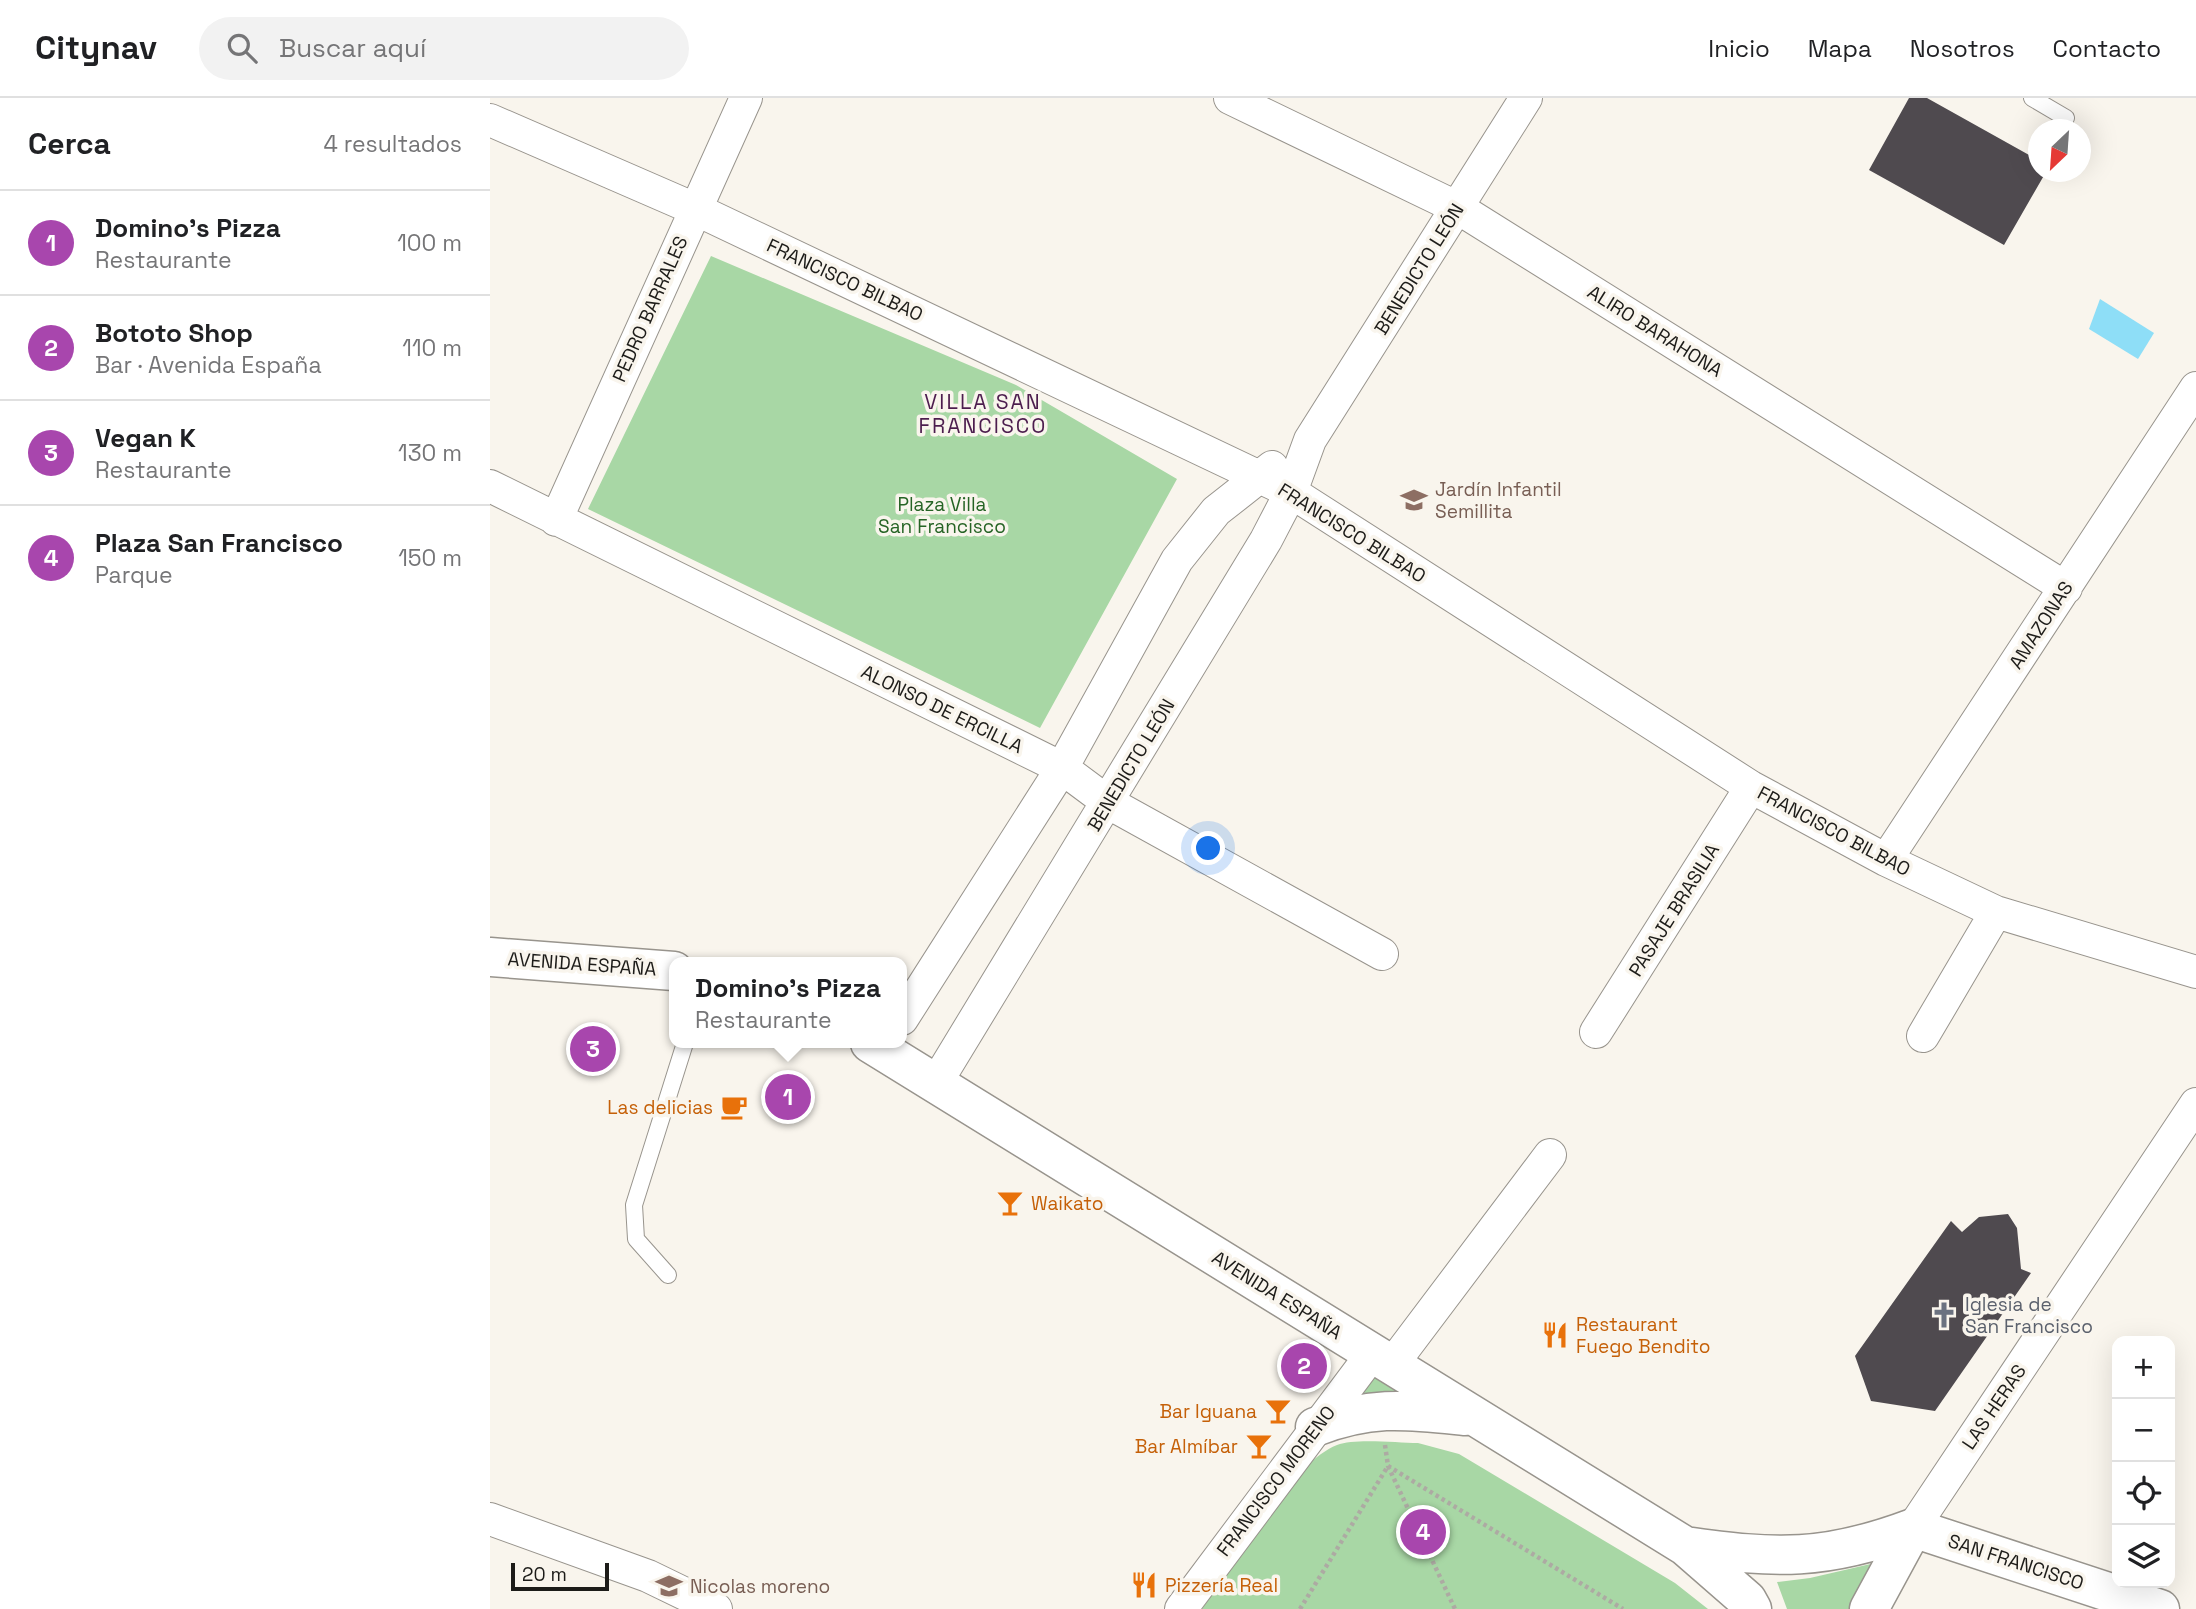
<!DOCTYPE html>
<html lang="es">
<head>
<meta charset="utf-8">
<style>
  :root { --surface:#fff; --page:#f2f2f2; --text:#202124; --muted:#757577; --line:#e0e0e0; --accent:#a846ad }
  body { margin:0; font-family:"Space Grotesk",sans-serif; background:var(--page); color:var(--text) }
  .controls { position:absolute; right:21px; bottom:21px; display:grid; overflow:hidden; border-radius:14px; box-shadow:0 7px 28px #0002 }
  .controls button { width:63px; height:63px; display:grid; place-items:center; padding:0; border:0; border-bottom:2px solid var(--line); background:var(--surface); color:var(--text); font:35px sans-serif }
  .compass { position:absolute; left:1538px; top:21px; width:63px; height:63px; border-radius:50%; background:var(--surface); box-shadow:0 7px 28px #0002; rotate:205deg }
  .scale { position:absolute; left:21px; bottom:18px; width:98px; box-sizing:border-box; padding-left:7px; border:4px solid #1d1c19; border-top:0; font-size:19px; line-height:24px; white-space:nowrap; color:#1d1c19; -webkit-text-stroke:5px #f9f5ed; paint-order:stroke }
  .you { position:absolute; left:719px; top:751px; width:24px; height:24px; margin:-18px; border:5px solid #fff; border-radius:50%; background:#1a73e8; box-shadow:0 0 0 10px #1a73e833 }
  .badge { display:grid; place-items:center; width:46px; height:46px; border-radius:50%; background:var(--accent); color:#fff; font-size:23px; font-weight:700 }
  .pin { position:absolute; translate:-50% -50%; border:4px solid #fff; box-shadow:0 2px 7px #0006 }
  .popup { position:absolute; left:179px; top:859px; width:238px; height:91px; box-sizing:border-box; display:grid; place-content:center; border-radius:14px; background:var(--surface); filter:drop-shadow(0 2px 5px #0005); font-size:23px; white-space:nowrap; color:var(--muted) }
  .popup b { font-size:26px; color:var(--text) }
  .popup::after { content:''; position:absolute; left:50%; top:100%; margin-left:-14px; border:14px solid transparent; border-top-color:var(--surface) }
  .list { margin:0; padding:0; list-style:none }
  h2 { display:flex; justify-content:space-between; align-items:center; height:91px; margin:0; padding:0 28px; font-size:30px }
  h2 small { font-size:23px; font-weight:400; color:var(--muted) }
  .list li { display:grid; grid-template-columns:46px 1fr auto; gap:21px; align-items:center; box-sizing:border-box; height:105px; padding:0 28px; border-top:2px solid var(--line) }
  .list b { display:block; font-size:26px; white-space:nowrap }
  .list p { margin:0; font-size:23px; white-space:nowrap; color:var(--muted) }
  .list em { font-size:23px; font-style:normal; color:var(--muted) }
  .icon { flex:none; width:38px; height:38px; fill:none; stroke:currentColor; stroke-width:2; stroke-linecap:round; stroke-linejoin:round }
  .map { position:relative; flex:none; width:1706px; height:1511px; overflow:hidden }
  header { display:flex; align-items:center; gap:42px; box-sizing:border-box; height:98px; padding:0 35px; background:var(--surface); border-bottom:2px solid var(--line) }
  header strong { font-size:33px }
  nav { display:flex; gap:38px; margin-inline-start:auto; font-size:24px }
  .search { width:490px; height:63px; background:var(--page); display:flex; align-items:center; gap:18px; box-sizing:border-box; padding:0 24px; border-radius:38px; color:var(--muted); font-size:26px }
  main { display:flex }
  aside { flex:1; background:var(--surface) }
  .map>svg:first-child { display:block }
  .green { fill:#a8d7a5 }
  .water { fill:#8edef7 }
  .building { fill:#4f4a4f }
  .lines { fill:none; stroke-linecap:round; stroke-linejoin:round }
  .service-casing { stroke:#98948d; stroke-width:18 }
  .minor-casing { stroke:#98948d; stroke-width:34 }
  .secondary-casing { stroke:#98948d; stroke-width:41 }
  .path { stroke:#adaaa3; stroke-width:4.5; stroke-dasharray:3.5 3.5; stroke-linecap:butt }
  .service { stroke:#fff; stroke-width:16 }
  .minor { stroke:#fff; stroke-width:32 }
  .secondary { stroke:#fff; stroke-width:38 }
  .labels { text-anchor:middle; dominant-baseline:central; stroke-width:7; stroke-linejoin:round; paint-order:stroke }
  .street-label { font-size:19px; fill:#1d1c19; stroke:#f9f5ed }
  .education-label { font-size:19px; fill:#785e54; stroke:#f9f5ed; text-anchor:start }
  .park-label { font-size:19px; fill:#266425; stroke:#f9f5ed }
  .food-label { font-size:19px; fill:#c56008; stroke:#f9f5ed; text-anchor:end }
  .worship-label { font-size:19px; fill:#5b616d; stroke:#f9f5ed; text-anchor:start }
  .neighbourhood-label { font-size:21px; letter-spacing:2px; fill:#4c1d4e; stroke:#f9f5ed }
</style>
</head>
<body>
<header>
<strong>Citynav</strong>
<div class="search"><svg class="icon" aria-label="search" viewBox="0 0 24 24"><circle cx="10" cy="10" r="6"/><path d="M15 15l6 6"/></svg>Buscar aquí</div>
<nav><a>Inicio</a><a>Mapa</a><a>Nosotros</a><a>Contacto</a></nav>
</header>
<main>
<aside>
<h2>Cerca<small>4 resultados</small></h2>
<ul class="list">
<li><span class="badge">1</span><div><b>Domino's Pizza</b><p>Restaurante</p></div><em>100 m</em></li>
<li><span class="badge">2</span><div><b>Bototo Shop</b><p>Bar · Avenida España</p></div><em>110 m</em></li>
<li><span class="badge">3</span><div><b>Vegan K</b><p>Restaurante</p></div><em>130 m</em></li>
<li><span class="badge">4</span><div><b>Plaza San Francisco</b><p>Parque</p></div><em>150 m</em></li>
</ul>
</aside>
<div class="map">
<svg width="1706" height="1511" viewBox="0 0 1706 1511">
  <rect width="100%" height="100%" fill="#f9f5ed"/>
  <!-- green -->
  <path class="green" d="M221 158 526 287 687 381 550 630 98 411Z
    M885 1271 922 1295 865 1300Z
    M928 1345 969 1356 1185 1485 1218 1511H712C743 1466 798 1367 847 1347 865 1340 907 1345 928 1345Z
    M1385 1465 1359 1511H1297L1287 1484 1320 1480Z"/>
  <!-- water -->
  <path class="water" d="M1610 201 1664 235 1648 261 1599 231Z"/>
  <!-- building -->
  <path class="building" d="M1419 0H1437L1548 62V74H1556L1514 147 1379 72Z
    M1518 1116 1527 1130 1531 1171 1541 1175 1445 1313 1381 1303 1365 1258 1461 1123 1472 1134 1489 1119Z"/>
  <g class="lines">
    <!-- service casing -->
    <g class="service-casing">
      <path id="service" d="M1542 0 1576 20
        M178 1177 146 1141 144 1107 195 945"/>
    </g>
    <!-- minor casing -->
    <g class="minor-casing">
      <path id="minor" d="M740 0 968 110 1576 490
        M0 22 205 111 801 394 1261 689 1396 762 1506 814 1706 874
        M0 388 572 670 619 705 892 856
        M66 422 256 0
        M1396 762 1706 290
        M412 921 572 670 687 462 726 413 782 369
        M1106 934 1261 689
        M1433 938 1506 814
        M446 985 776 442 801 394 820 342 1036 0
        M901 1268 1060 1057
        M0 1421 158 1478 226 1511
        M1423 1430 1706 1006
        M691 1511 882 1256"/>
    </g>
    <!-- secondary casing -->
    <g class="secondary-casing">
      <path id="secondary" d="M0 859 184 873
        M380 945 1195 1448 1257 1502 1262 1511
        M825 1329C882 1307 916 1312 975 1318
        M1423 1430 1670 1511
        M1195 1448C1286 1461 1335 1463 1423 1430
        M1379 1511 1423 1430"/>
    </g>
    <!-- path -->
    <path class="path" d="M895 1347 898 1368 1133 1511
      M810 1511 898 1368 965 1511"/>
    <!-- service -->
    <use href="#service" class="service"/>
    <!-- minor -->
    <use href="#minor" class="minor"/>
    <!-- secondary -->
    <use href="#secondary" class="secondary"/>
  </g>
  <!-- icons -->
  <defs>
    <g id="school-bare" transform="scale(2.1)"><path d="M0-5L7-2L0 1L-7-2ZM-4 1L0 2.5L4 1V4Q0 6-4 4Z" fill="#8d6e63" stroke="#f9f5ed" stroke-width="2.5" paint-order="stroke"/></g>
    <g id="cafe-bare" transform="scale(2.1)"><path d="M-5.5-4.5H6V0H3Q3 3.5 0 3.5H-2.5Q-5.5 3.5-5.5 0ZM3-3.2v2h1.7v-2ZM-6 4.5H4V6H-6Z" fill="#e8710a" stroke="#f9f5ed" stroke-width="2.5" paint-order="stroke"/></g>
    <g id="bar-bare" transform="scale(2.1)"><path d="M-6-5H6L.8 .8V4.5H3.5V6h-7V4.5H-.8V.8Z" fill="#e8710a" stroke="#f9f5ed" stroke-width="2.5" paint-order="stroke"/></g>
    <g id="church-bare" transform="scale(2.1)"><path d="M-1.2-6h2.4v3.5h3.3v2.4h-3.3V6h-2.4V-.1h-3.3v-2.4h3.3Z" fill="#6b7280" stroke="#f9f5ed" stroke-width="2.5" paint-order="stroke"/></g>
    <g id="restaurant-bare" transform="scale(2.1)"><path d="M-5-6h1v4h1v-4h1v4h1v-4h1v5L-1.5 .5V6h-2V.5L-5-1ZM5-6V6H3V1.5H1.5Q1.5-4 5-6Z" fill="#e8710a" stroke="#f9f5ed" stroke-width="2.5" paint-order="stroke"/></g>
    <g id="university-bare" transform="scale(2.1)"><path d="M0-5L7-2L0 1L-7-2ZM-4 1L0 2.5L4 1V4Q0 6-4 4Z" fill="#8d6e63" stroke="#f9f5ed" stroke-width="2.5" paint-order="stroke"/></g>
  </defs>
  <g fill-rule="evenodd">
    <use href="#school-bare" x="924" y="402"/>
    <use href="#cafe-bare" x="244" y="1009"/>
    <use href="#bar-bare" x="520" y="1105"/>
    <use href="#church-bare" x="1454" y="1217"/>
    <use href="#restaurant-bare" x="1065" y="1237"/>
    <use href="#bar-bare" x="788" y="1313"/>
    <use href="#bar-bare" x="769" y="1348"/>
    <use href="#restaurant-bare" x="654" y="1487"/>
    <use href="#university-bare" x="179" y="1488"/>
  </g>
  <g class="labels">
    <!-- street labels -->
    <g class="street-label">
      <text transform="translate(929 171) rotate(-58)">BENEDICTO LEÓN</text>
      <text transform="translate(355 182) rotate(25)">FRANCISCO BILBAO</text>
      <text transform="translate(160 211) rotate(-66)">PEDRO BARRALES</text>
      <text transform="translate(1165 233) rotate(32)">ALIRO BARAHONA</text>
      <text transform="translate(862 435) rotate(32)">FRANCISCO BILBAO</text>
      <text transform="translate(1551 527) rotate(-57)">AMAZONAS</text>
      <text transform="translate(452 611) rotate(26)">ALONSO DE ERCILLA</text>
      <text transform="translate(641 667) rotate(-59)">BENEDICTO LEÓN</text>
      <text transform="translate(1344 733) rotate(28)">FRANCISCO BILBAO</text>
      <text transform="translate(1184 812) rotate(-58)">PASAJE BRASILIA</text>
      <text transform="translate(92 866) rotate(4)">AVENIDA ESPAÑA</text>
      <text transform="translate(787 1197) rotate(32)">AVENIDA ESPAÑA</text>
      <text transform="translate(1504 1309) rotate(-56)">LAS HERAS</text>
      <text transform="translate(786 1383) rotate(-53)">FRANCISCO MORENO</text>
      <text transform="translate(1526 1464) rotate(18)">SAN FRANCISCO</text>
    </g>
    <!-- education labels -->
    <g class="education-label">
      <text x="945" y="391">Jardín Infantil<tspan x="945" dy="22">Semillita</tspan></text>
      <text x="200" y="1488">Nicolas moreno</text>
    </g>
    <!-- park labels -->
    <g class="park-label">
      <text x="452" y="406">Plaza Villa<tspan x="452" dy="22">San Francisco</tspan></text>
    </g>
    <!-- food labels -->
    <g class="food-label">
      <text x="223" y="1009">Las delicias</text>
      <text x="541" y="1105" text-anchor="start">Waikato</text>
      <text x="1086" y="1226" text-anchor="start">Restaurant<tspan x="1086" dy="22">Fuego Bendito</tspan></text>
      <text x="767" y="1313">Bar Iguana</text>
      <text x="748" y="1348">Bar Almíbar</text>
      <text x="675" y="1487" text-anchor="start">Pizzería Real</text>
    </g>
    <!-- worship labels -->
    <g class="worship-label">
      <text x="1475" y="1206">Iglesia de<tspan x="1475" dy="22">San Francisco</tspan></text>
    </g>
    <!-- neighbourhood labels -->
    <g class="neighbourhood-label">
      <text x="493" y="303">VILLA SAN<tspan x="493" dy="24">FRANCISCO</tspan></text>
    </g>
  </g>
</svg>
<div class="controls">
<button>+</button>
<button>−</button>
<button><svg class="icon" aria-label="locate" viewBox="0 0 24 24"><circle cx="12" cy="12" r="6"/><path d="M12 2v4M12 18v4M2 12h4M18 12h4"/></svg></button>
<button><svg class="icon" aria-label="layers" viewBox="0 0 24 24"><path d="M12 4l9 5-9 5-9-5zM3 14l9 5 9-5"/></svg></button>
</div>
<svg class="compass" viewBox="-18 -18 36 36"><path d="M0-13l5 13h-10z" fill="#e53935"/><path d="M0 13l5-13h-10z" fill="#757577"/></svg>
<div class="scale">20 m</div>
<div class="you"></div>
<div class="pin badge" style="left:298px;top:999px">1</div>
<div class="popup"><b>Domino's Pizza</b>Restaurante</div>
<div class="pin badge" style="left:814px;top:1268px">2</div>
<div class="pin badge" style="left:103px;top:951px">3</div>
<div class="pin badge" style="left:933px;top:1434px">4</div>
</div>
</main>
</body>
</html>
